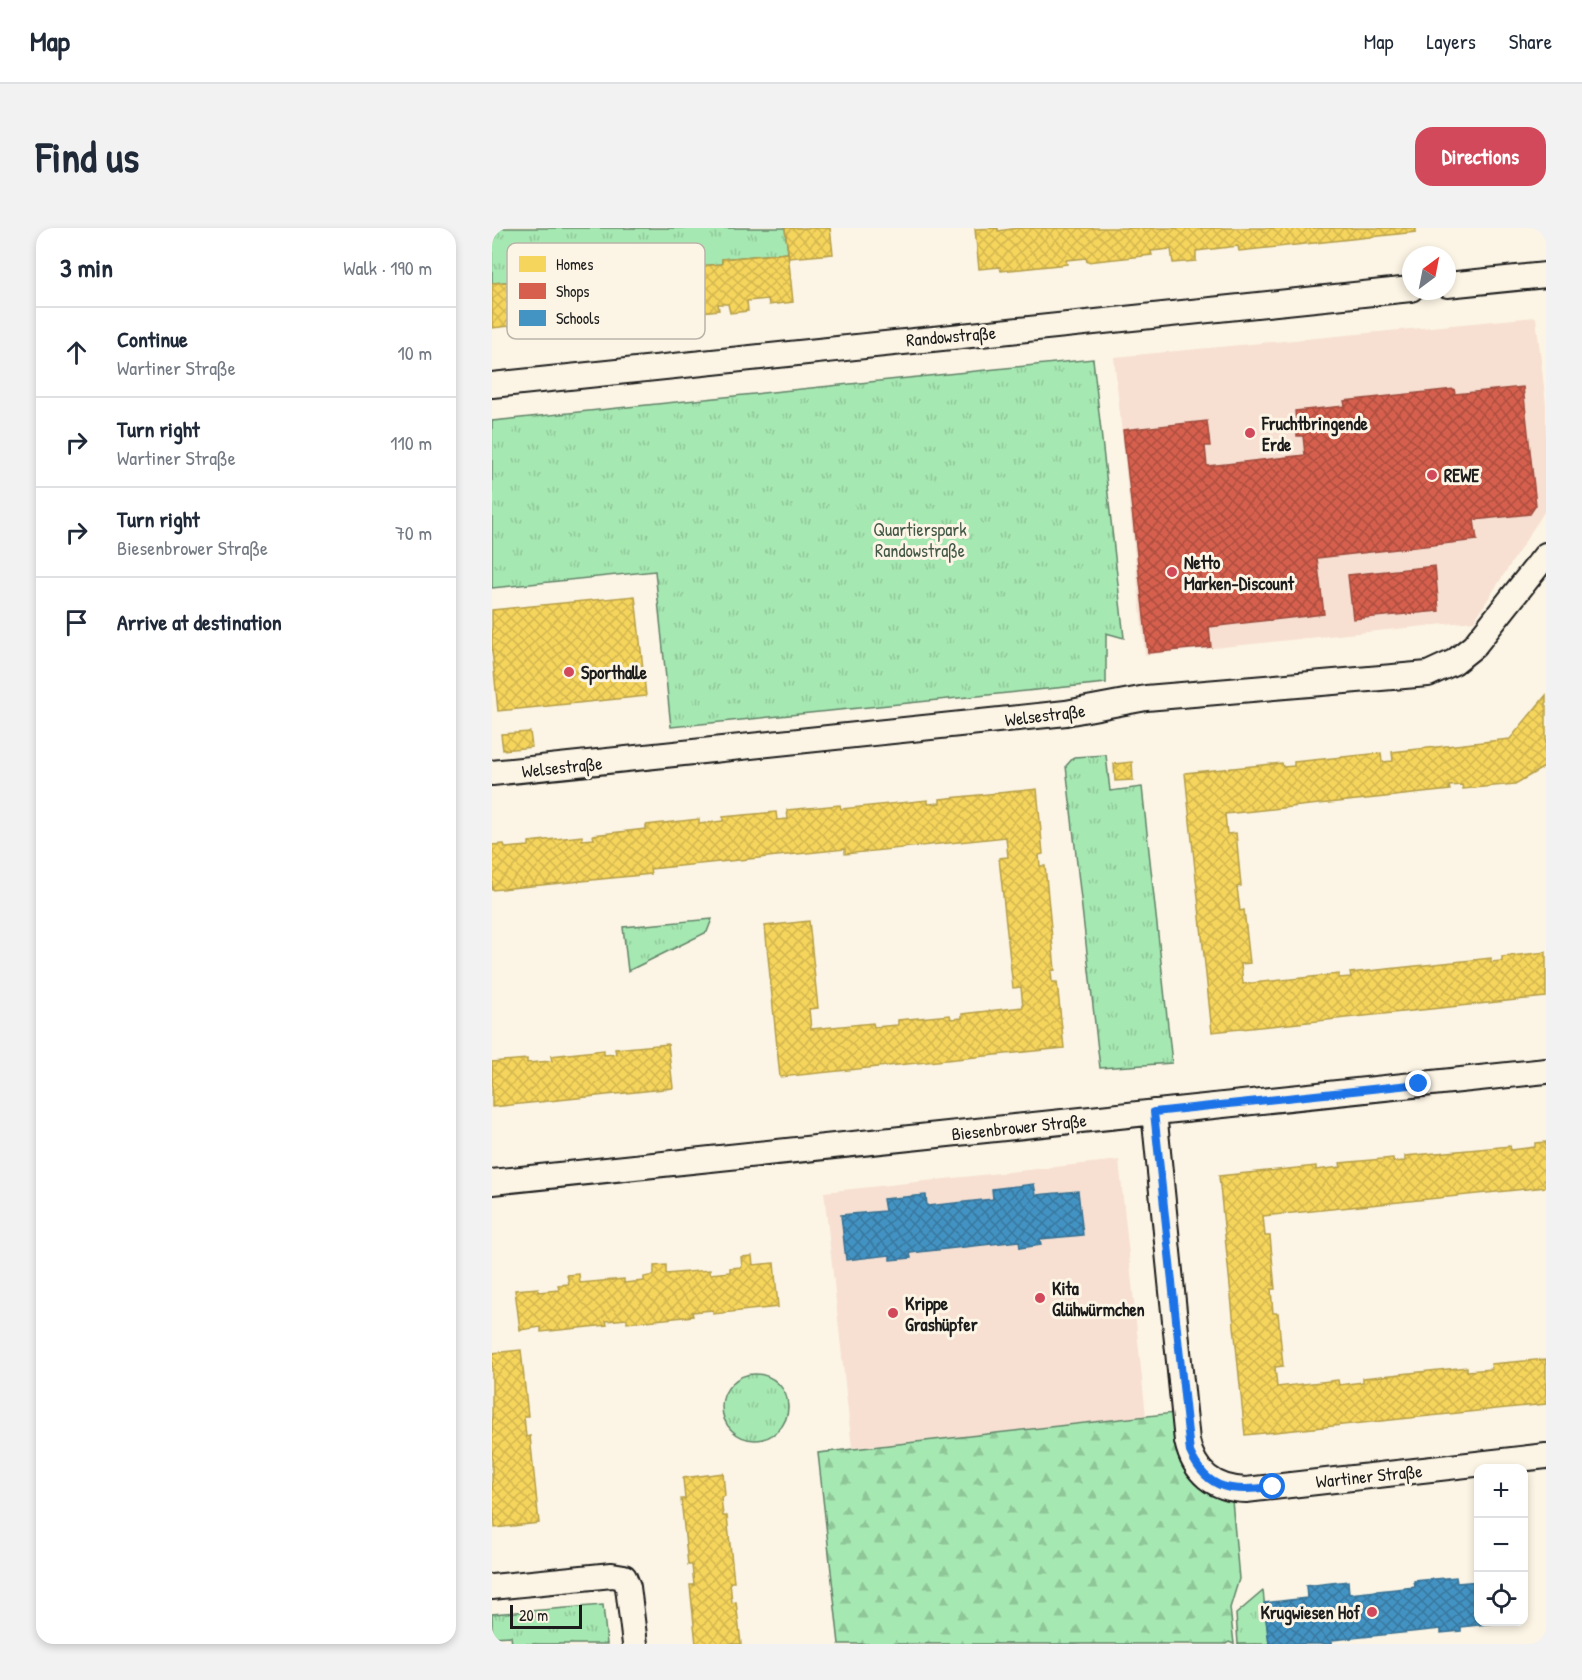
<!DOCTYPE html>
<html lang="en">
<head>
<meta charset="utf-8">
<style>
  :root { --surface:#fff; --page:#f2f2f3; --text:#1f2937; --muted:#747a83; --line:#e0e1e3; --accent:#d1495b }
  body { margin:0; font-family:"Patrick Hand",sans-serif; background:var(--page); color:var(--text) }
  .controls { position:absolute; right:18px; bottom:18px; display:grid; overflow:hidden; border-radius:12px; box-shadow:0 3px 9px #0003 }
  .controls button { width:54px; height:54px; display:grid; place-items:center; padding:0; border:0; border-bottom:2px solid var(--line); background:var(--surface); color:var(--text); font:30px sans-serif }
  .compass { position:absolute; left:910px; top:18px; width:54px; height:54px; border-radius:50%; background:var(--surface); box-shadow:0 3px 9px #0003; rotate:32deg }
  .scale { position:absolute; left:18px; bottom:15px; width:72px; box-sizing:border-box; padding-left:6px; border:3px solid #1c1c1c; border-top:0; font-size:16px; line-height:21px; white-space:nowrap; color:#1c1c1c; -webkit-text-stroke:4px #fcf5e5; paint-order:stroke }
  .stop { position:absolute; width:18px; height:18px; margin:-14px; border:4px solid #1a73e8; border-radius:50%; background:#fff }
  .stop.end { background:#1a73e8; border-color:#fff; box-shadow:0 2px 6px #0008 }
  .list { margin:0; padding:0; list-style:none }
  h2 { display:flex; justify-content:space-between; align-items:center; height:78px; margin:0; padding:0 24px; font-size:26px }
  h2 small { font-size:20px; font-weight:400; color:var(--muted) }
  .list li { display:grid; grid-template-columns:39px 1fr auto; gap:18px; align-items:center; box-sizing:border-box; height:90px; padding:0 24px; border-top:2px solid var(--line) }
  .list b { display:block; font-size:22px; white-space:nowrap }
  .list p { margin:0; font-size:20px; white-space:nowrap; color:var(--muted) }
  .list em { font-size:20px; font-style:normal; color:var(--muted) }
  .icon { flex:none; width:33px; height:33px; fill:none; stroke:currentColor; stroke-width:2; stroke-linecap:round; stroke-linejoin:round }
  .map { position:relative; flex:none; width:1054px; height:1416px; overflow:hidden; border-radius:18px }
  header { display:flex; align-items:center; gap:36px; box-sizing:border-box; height:84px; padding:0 30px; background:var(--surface); border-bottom:2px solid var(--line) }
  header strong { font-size:28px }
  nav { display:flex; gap:33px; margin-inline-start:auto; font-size:21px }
  .intro { display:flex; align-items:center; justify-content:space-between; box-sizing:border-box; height:144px; padding:0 36px }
  h1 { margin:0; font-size:42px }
  .button { padding:15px 27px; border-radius:18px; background:var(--accent); color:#fff; font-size:21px; font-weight:700 }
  main { display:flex; gap:36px; padding:0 36px }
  aside { flex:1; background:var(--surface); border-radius:18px; box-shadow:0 3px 9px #0003 }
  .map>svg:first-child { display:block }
  .built { fill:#f7e0d2 }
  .grass { fill:url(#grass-tufts); stroke:#618267; stroke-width:1.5 }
  .forest { fill:url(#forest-firs); stroke:#618267; stroke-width:1.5 }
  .homes { fill:url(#homes-cross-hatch); stroke:#b59e49; stroke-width:1.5 }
  .shops { fill:url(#shops-cross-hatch); stroke:#9e4c3e; stroke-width:1.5 }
  .schools { fill:url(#schools-cross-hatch); stroke:#376f91; stroke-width:1.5 }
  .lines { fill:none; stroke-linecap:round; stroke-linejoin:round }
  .minor-casing { stroke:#1c1c1c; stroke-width:28 }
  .minor { stroke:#fcf5e5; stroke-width:24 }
  .route { stroke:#1a73e8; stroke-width:8 }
  .poi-dot { fill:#d1495b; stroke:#fcf5e5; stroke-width:2 }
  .labels { text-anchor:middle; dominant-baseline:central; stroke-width:6; stroke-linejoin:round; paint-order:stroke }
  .street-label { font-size:18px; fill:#1c1c1c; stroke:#fcf5e5 }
  .poi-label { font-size:18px; font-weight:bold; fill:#1c1c1c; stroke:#fcf5e5; text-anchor:start }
  .park-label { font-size:18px; fill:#455949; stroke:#fcf5e5 }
  .key { fill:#fcf5e5; stroke:#b9b4a9; stroke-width:1.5 }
  .key-label { font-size:16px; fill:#1c1c1c }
</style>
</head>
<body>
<header>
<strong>Map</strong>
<nav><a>Map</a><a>Layers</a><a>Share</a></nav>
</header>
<div class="intro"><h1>Find us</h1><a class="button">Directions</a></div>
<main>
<aside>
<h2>3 min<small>Walk · 190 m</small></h2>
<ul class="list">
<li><svg class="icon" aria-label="ahead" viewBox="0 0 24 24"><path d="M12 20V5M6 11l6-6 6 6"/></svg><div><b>Continue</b><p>Wartiner Straße</p></div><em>10 m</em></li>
<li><svg class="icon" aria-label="right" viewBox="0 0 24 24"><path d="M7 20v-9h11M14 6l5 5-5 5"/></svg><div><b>Turn right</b><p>Wartiner Straße</p></div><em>110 m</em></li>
<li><svg class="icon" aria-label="right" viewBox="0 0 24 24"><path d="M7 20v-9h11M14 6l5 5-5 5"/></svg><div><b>Turn right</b><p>Biesenbrower Straße</p></div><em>70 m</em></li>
<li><svg class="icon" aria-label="arrive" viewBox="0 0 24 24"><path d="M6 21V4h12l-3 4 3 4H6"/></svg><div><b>Arrive at destination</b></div></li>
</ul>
</aside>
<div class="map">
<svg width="1054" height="1416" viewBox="0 0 1054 1416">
  <defs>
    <pattern id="grass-tufts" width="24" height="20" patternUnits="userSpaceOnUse" patternTransform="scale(1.5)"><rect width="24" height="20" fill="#a6e8b2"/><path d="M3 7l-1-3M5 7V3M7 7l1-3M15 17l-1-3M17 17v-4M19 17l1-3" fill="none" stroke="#8ec698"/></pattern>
    <pattern id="forest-firs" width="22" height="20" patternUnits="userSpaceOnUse" patternTransform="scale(1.5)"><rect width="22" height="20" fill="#a6e8b2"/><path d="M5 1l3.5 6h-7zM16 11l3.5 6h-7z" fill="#8ec698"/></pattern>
    <pattern id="homes-cross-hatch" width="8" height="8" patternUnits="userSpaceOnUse" patternTransform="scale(1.5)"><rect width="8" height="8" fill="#f6d55c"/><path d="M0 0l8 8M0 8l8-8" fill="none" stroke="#d2b64f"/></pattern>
    <pattern id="shops-cross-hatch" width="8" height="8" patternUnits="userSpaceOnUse" patternTransform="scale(1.5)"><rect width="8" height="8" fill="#d6604d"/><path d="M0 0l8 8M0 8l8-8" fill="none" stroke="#ad4e3f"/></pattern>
    <pattern id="schools-cross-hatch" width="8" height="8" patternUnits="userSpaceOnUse" patternTransform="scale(1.5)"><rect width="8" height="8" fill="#4393c3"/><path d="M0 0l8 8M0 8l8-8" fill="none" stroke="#37779e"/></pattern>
  </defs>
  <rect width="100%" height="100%" fill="#fcf5e5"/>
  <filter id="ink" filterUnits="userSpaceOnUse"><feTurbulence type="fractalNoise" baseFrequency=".0167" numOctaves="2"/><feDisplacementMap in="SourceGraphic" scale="12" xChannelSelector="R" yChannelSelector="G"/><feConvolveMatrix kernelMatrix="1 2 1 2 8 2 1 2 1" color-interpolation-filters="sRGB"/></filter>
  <g filter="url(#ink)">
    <!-- built -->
    <path class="built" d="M1044 89 1054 176V281L982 393 653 427 622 129Z
      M627 932 654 1188 360 1220 332 964Z"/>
    <!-- grass -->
    <path class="grass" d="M0 0H293L296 25 230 31V36L189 40 188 36 57 49V54L16 58 15 54 0 55Z
      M601 131 632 410 614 405V455L179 499 163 343 0 360V193Z
      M614 527 618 563 650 559 680 835 608 840 574 538 582 529Z
      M220 691 215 704 136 743 131 699Z
      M230 1179a33 33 0 1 1 66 0a33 33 0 1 1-66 0Z
      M771 1363 777 1416H746L744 1386Z
      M111 1377 115 1416H20L19 1408 0 1409V1386Z"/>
    <!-- forest -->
    <path class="forest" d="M682 1185 691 1237C703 1258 719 1264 740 1272L747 1351 738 1380 742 1416 737 1414 734 1416H347L326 1225Z"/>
    <!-- homes -->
    <path class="homes" d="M293 0H338L341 26 297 30Z
      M506 0V3L526 0H924V4L747 23 746 18 704 23V33L681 35 679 21 659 23 660 27 595 34 594 30 574 32 575 36 509 43 508 39 487 41 483 1Z
      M296 25 301 74 277 77 276 71 255 73 256 83 238 85 236 76H226L227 82 199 85V79L150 85V89L128 92 123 43 188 36 189 40 230 36V31Z
      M123 43 128 92 104 94 103 89 54 94 55 99 28 102V97L0 100V55L15 54 16 58 57 54V49Z
      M143 368 154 468 6 483 0 421V382Z
      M1054 467V538L1023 556 971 561 970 557 957 558 958 562 733 586 735 606 744 605 749 658 745 659 748 683 752 682 758 735 749 736 751 756 847 746V750L859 749 858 745 999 730V734L1010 733V729L1054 724V769L720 804 693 545 790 535 791 539 802 538V534L889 525 890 534 901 533 900 524 1018 511Z
      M38 504 40 519 11 522 9 506Z
      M640 534 641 552 623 553 622 536Z
      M545 561 551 626 547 627 548 638H553L563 742 559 743 560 754H565L572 820 288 849 273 698 317 693 326 780 317 781 319 801 381 795 382 799 406 797V792L458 787 459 791 470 790V786L531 779 529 759 521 760 507 630 516 629 514 609 353 626V621L295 627 158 641 159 646 0 662V617L12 616 13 620 37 618V614L90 608V612L102 611 101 607 154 601V597L207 591V596L231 593V589L284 584 285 592 296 591 295 582 348 577 349 581 436 572V576L448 575V571Z
      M176 816 181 860 0 879V834L35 831V835L60 833 59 828 112 822V827L124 826 123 821Z
      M1054 914V959L771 988 773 1008H778L783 1061H779L781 1085H786L791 1138 783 1139 785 1159 846 1152 847 1157 871 1154V1150L975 1139V1143L1000 1141 999 1136 1054 1131V1176L753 1207 727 948 824 938V942L849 939 848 935 901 930V934L913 933V928L1018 918 1019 922 1043 919V915Z
      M260 1028 261 1037 282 1035 286 1079 221 1086V1082L200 1084 201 1088 135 1095V1091L114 1093 115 1097 49 1104V1099L28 1102 23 1062 46 1060V1064L67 1062 66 1057 77 1056 75 1047 87 1046 88 1055 132 1051V1055L152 1053V1049L162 1047V1038L174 1037V1046L218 1042V1046L238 1044V1040L250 1039 249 1029Z
      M29 1122 36 1188H32L34 1209 38 1208 47 1295 3 1300 0 1268V1125Z
      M231 1245 233 1268 229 1269 231 1288H235L242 1354H238L240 1375 244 1374 249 1416H204L198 1357H202L200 1337H196L189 1271H193L191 1250Z"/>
    <!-- shops -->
    <path class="shops" d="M1031 159 1044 277 1038 286 982 292 985 312 825 330 832 386 717 399 719 419 656 425 631 202 715 193 718 218H713L715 238 734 236 813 227 811 208H805L803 183 853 178 852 173 962 161 963 166Z
      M943 338 947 383 861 391 856 347Z"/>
    <!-- schools -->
    <path class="schools" d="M542 956 544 967 586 963 591 1007 548 1011 549 1017 528 1020 527 1013 418 1025 419 1030 398 1032V1027L354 1032 349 987 393 983 391 971 434 967 435 978 501 971 500 961Z
      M964 1349 965 1355 987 1353V1394H1013L969 1399V1403L949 1405V1401L840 1412V1416H777L772 1375 815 1370 814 1358 856 1353 857 1366 923 1359 922 1353Z"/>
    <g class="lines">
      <!-- minor casing -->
      <g class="minor-casing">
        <path id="minor" d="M955 57 1054 47
          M0 157 919 61
          M0 545 574 485 654 470 936 446 962 434 982 418 1054 327
          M662 884 695 1213C702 1245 722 1261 754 1262L1054 1228
          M0 954 1054 843
          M0 1359 120 1347 132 1349 136 1359 143 1416"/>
      </g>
      <!-- minor -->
      <use href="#minor" class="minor"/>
    </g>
  </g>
  <g class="lines" filter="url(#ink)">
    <!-- route -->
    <path class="route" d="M781 1259C742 1263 716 1265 698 1224L662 884 927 856"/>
  </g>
  <!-- markers -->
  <g class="poi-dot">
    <circle cx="758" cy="205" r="6"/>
    <circle cx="940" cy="247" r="6"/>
    <circle cx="680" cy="344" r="6"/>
    <circle cx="77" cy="444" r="6"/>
    <circle cx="548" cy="1070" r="6"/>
    <circle cx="401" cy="1085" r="6"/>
    <circle cx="880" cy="1384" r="6"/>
  </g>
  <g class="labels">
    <!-- street labels -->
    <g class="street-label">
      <text transform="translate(459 108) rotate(-5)">Randowstraße</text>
      <text transform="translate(553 487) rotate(-7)">Welsestraße</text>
      <text transform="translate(70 539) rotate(-6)">Welsestraße</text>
      <text transform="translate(527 899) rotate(-6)">Biesenbrower Straße</text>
      <text transform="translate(877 1248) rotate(-6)">Wartiner Straße</text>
    </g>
    <!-- poi labels -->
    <g class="poi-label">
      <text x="770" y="195">Fruchtbringende<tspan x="770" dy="21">Erde</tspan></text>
      <text x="952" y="247">REWE</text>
      <text x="692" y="334">Netto<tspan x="692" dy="21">Marken-Discount</tspan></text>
      <text x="89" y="444">Sporthalle</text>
      <text x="560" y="1060">Kita<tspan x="560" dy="21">Glühwürmchen</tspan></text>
      <text x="413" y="1075">Krippe<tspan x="413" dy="21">Grashüpfer</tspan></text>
      <text x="868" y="1384" text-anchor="end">Krugwiesen Hof</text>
    </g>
    <!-- park labels -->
    <g class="park-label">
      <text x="428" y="301">Quartierspark<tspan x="428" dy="21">Randowstraße</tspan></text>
    </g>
  </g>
  <!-- legend -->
  <rect x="15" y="15" width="198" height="96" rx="9" class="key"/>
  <rect x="27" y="28" width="27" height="16" fill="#f6d55c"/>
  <rect x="27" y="55" width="27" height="16" fill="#d6604d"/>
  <rect x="27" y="82" width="27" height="16" fill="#4393c3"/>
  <g class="key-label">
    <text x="64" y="42">Homes</text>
    <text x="64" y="69">Shops</text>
    <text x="64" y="96">Schools</text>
  </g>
</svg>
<div class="controls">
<button>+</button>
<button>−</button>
<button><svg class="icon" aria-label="locate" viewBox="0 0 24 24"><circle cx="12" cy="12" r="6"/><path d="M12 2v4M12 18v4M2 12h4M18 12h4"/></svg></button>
</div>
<svg class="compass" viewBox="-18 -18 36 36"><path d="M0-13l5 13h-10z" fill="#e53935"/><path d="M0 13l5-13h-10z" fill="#747a83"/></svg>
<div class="scale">20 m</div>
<div class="stop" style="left:781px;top:1259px"></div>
<div class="stop end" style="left:927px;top:856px"></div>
</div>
</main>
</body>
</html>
